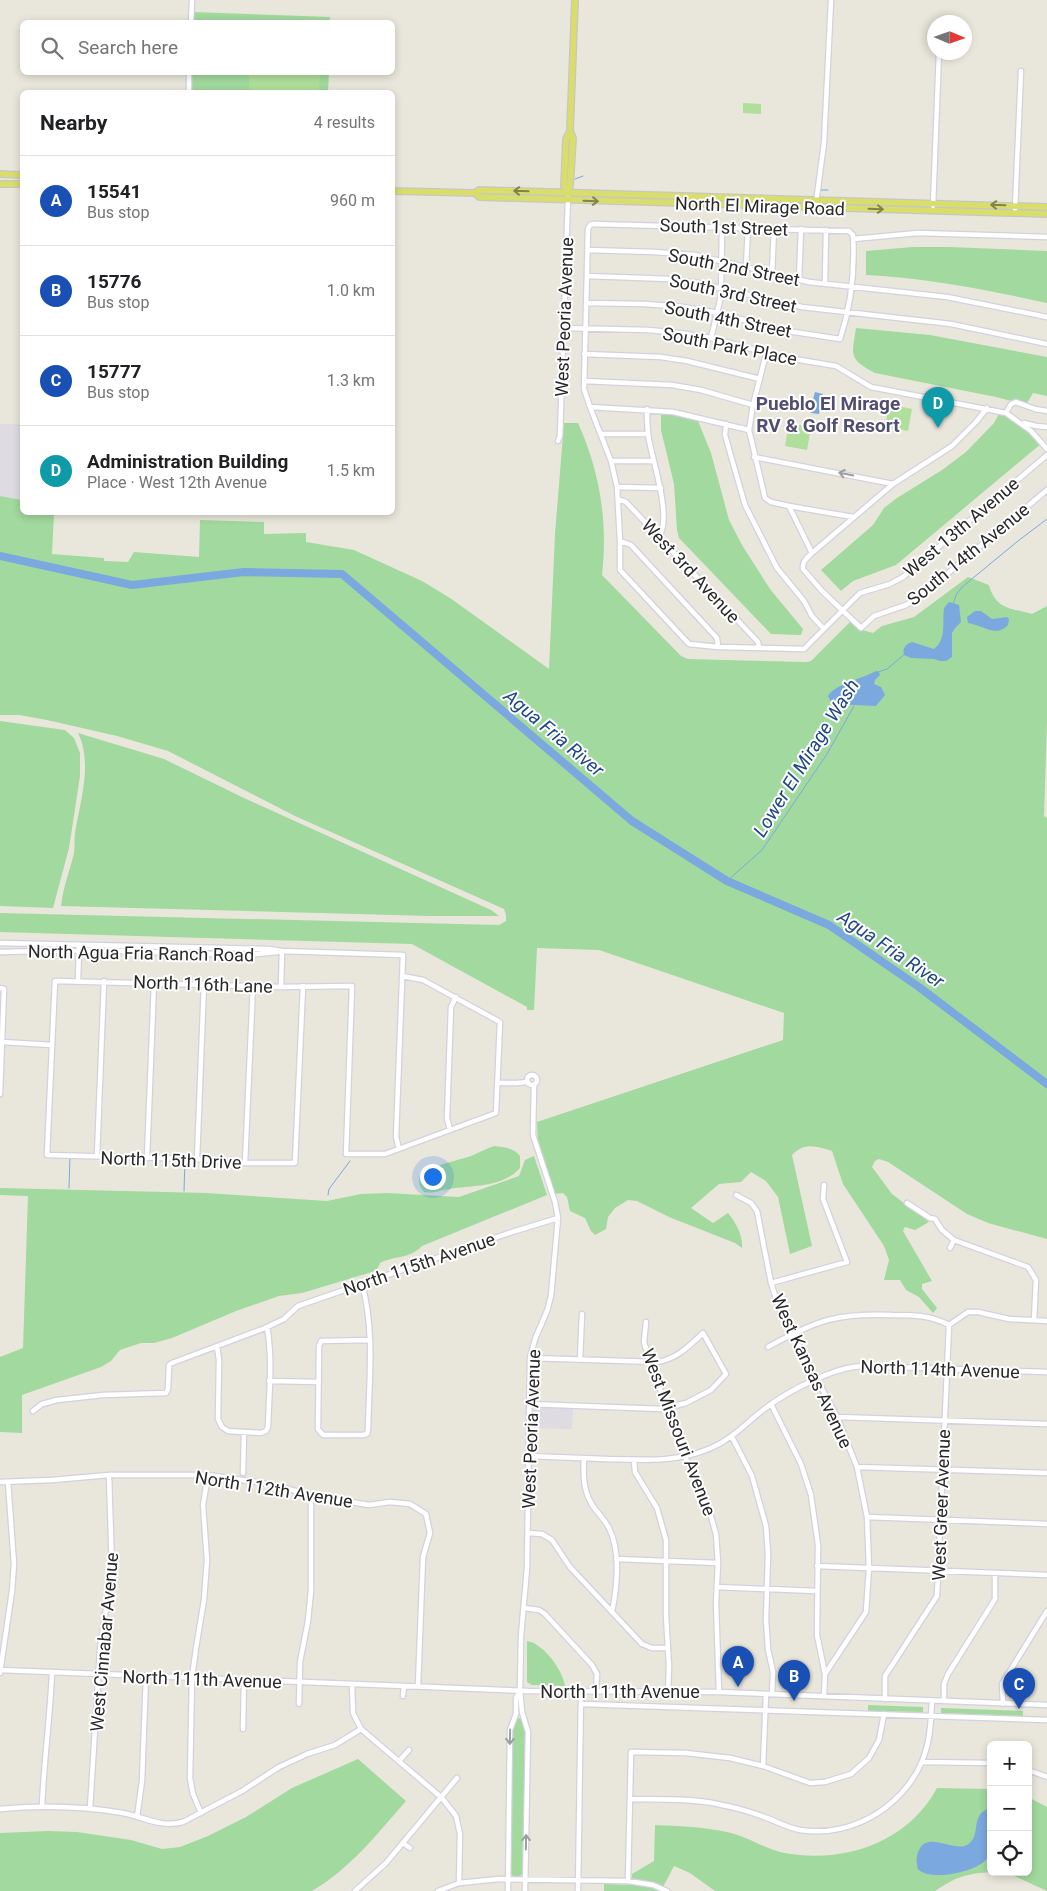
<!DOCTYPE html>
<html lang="en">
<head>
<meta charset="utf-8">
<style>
  :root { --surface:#fff; --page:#f6f6f6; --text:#202124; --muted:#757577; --line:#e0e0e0; --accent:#2563eb }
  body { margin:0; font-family:Roboto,sans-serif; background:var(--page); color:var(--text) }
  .controls { position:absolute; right:15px; bottom:15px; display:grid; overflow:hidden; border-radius:8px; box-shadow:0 2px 8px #0003 }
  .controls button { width:45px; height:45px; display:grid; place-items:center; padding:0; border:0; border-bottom:1px solid var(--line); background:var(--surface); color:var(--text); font:25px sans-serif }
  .compass { position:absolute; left:927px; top:15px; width:45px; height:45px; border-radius:50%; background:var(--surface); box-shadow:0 2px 8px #0003; rotate:92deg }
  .you { position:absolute; left:432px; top:1176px; width:18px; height:18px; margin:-12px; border:4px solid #fff; border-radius:50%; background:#1a73e8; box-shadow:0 0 0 8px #1a73e833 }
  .badge { display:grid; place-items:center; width:32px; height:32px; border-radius:50%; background:var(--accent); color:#fff; font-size:16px; font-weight:700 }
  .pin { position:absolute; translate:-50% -41px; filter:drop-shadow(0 1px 2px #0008) }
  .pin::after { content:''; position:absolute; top:26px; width:18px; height:15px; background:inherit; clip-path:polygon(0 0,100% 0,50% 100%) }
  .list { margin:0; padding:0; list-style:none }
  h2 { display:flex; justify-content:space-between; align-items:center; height:65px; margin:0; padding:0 20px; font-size:21px }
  h2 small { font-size:16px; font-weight:400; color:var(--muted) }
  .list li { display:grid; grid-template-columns:32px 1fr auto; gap:15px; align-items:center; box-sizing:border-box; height:90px; padding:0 20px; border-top:1px solid var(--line) }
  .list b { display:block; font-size:19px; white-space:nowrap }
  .list p { margin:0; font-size:16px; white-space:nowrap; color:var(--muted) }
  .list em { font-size:16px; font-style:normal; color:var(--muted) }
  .icon { flex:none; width:28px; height:28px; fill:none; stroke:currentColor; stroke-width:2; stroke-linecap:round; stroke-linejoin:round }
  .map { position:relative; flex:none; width:1047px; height:1891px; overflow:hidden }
  .search { position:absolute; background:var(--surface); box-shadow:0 2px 8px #0003; left:20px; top:20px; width:375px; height:55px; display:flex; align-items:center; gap:12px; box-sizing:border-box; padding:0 18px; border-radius:8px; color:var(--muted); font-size:19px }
  .panel { position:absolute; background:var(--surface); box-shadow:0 2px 8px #0003; left:20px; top:90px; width:375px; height:425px; border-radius:8px }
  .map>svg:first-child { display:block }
  .industrial { fill:#dfdbe2 }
  .green { fill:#a2d99e }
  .pitch { fill:#afdf9b }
  .water { fill:#7ba8df }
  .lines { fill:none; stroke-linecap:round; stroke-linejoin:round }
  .stream { stroke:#7ba8df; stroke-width:1 }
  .river { stroke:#7ba8df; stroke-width:8 }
  .minor-casing { stroke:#d2d1df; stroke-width:7 }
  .major-casing { stroke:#c7c7c7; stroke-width:8 }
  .minor { stroke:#fff; stroke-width:4.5 }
  .major { stroke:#d9de6b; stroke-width:5.5 }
  .oneway { stroke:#80834a }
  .oneway2 { stroke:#9e9e9e }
  .labels { text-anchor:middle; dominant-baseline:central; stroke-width:4; stroke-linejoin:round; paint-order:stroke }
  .street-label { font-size:18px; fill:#282828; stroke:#fff }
  .neighbourhood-label { font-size:19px; font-weight:bold; fill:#524e73; stroke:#fff }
  .water-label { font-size:19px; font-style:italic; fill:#1d4587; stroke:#fff }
</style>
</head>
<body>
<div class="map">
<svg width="1047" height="1891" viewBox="0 0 1047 1891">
  <rect width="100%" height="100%" fill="#e9e7db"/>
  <!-- industrial -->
  <path class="industrial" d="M0 424H22V500L0 496Z
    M533 1407 573 1409 572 1429 533 1428Z"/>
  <!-- green -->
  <path class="green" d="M193 12 330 17V22H193Z
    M192 73H329L328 92H191Z
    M913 247H950L1047 251V303C987 290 928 278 866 275V251Z
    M856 328 930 335 1047 357V396L1033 393 1026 405 996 397 875 373C848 358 852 356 856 328Z
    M661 410 696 416 711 453 729 520 742 545 770 589 803 629 801 635 771 634 679 538 677 530 674 484 661 430Z
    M1000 412 1020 422 1042 443 896 565 853 581 841 591 821 570 873 525 884 508 897 498 942 470 966 452 994 423Z
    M564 423H578C600 472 608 522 602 575L681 656 688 659 806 662 811 661 851 621 859 629 873 633 882 626 914 617 968 577 989 585C996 610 1011 608 1032 614L1047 606V722L1044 816 1047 818V1239L988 1223 967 1214 888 1162 879 1159 875 1161 872 1167 892 1194 929 1222 915 1230 905 1227 903 1231 932 1281 922 1284V1289L937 1308 933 1313 919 1297 906 1290 900 1280H884L889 1260 884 1246 843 1184 832 1151C817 1146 804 1142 792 1155L812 1246 790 1254 778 1197 766 1181 751 1172 741 1182 719 1184 691 1208 713 1223 728 1213C736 1223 743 1235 742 1248L735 1243 669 1217 637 1201 628 1200 615 1208 608 1217 606 1229 595 1235 591 1231 585 1218 570 1211 567 1197 563 1193 555 1194 538 1142 537 1122 783 1040 784 1013 599 950 537 948 534 1010H527V1007L412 944 0 932V913L499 925 506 921V915L504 909 295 816 168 751 117 736 47 720 19 715H0V496L22 500V512L54 513 52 554 104 558V561L128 562 134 552 199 557 200 520 264 522V534L306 533V542L354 550 422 581 450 598 549 669 555 534Z
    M0 721 65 730 74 738 80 753V776L69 848 53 908 0 906Z
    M78 733 164 759 244 798 491 910 499 916H430L61 906C63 887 70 870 74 853 75 846 74 840 75 833 80 802 93 763 78 733Z
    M494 1146C504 1147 514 1148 520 1156V1168C502 1188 474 1185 450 1189 440 1190 435 1194 424 1192 419 1186 418 1182 420 1175 440 1163 448 1163 468 1157 477 1154 485 1149 494 1146Z
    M534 1156 547 1195 422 1246C408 1260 395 1255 380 1263L378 1268 372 1272 302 1293 279 1296 236 1311 172 1338 154 1343H141L120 1350 111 1361 101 1367 22 1395V1433L0 1432V1357L23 1348 28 1196 0 1195V1188L206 1193 327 1201 361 1194 387 1193 459 1197 519 1176 525 1160Z
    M527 1641C543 1643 563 1670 565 1686L532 1685 527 1682Z
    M868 1705 923 1707V1712L868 1711Z
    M941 1708 1023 1711V1716L941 1713Z
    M518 1718 522 1719 525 1728 523 1873 520 1876H513L510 1872 512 1728Z
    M358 1759 406 1801C377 1834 351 1868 312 1891H0V1833L48 1831 77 1832 131 1840 162 1849 180 1847 208 1836 246 1817 292 1788Z
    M937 1788 991 1789V1872C965 1874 956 1877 935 1891H715L690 1873 674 1866 662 1889 667 1891H604V1884L631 1885 632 1874 654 1861 655 1825C679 1826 703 1827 727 1832 746 1836 762 1847 780 1852 841 1865 907 1844 937 1788Z
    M1028 1797 1047 1807V1891L1012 1875 995 1872H1028Z"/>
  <!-- pitch -->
  <path class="pitch" d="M249 73H320L319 92 252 90 249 87Z
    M743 103 761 104V114L743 113Z
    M889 404 912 409 908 431 885 427Z
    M789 423 811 427 807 450 785 446Z"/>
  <!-- water -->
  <path class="water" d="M815 392 823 394 822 399 819 401 821 402 819 414 811 413 810 410Z
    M949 602 959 605 961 622 955 628 952 633V657L946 661H940L934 659 911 658 904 655C902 648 906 644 912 642L934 649C947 639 942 622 944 608Z
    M975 611H981L992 619 1007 617 1009 619 1008 625C996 638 982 625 968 623L967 617Z
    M876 671 879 672 880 675 875 680 874 684 881 687 885 695 876 706 832 704 828 696C835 684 864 678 876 671Z
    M991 1808V1855C987 1859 983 1863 979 1865 966 1873 929 1881 918 1869 916 1863 916 1856 919 1850 928 1831 953 1852 967 1845 983 1836 968 1814 991 1808Z"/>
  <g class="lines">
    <!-- stream -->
    <path class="stream" d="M575 179 583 176
      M821 190H828
      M953 605 956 595 962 587 1018 541 1047 519
      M878 672 887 669 905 654
      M727 881 762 850 827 754 854 706
      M69 1188 70 1156
      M184 1191 185 1159
      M328 1195 329 1189 350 1161"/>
    <!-- river -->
    <path class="river" d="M0 556 132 585 244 572 342 574 632 821 727 881 829 925 919 987 1047 1084"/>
    <!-- minor casing -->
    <g class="minor-casing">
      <path id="minor" d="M191 22 192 0
        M189 92V72
        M816 203 824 143 831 0
        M933 206 939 52
        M1015 209 1021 71
        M853 239 918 233 1047 237
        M587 250 654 252 695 255 809 282 947 297 1047 317
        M746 267 748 228
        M772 274 774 229
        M587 276 669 279 698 283 802 307 951 324 1047 344
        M799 280 801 229
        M825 284 826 230
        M586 303 645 304 683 307 718 313 781 330 840 339C851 306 855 270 853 235L849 231H845L593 224 590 225 588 229 584 389 590 407 611 461 617 487 620 541V570L689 644 718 647 804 649 860 593 890 584 903 577 1047 455
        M564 328 648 330 680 333 711 338 782 357 836 366 871 387 1006 413 1031 431 1047 449
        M711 338 721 296 722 228
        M584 354 661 357 687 361 760 379
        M766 354 753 405 749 430 765 498 771 502 789 506 812 553C807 558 802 561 803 569L822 591 861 628 874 616 906 605 917 599 1047 490
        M584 381 672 385 701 390 753 405
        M590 407 673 412 749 430
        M647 409C647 420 647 430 649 440 653 461 672 519 659 536
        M1006 413 1011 404 1016 402 1035 409 1047 411
        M1024 423 1036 426 1047 427
        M726 424 725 435 745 505 777 568 804 601 812 616 824 629
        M601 434H648
        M558 441 560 436 568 198
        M754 457 893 484
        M611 461H654
        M617 487 661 488
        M618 499 626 502 758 642 759 648
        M789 506 853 517
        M620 541 631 545 717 638 718 647
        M812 553 893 484 952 446 976 422 987 408
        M0 943 269 949 282 951 403 955 396 1137 399 1149
        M0 952 90 950 245 955 278 952
        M78 981 79 947
        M303 986 295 1163H245L197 1159 47 1155 55 981 281 987 352 986 346 1154H385L496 1113 500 1022 423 980 402 976
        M281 987 282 951
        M0 988 4 989 0 1094
        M2 1042 52 1045
        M527 1080a5 5 0 1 1 10 0a5 5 0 1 1-10 0Z
        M498 1083H516L528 1082
        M450 1130 447 1118 451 1007 456 997
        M97 1156 104 981
        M147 1158 154 983
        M197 1159 204 984
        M245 1163 253 986
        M736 1195 751 1203 757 1211 771 1283 779 1308 837 1417 857 1467 867 1517 869 1568 866 1612 825 1674 824 1696
        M907 1203 930 1218 935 1219 942 1230 954 1240 1028 1267 1036 1280 1034 1320
        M950 1248 954 1240
        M771 1283 847 1262 823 1199 824 1185
        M362 1284C375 1331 369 1381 368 1430L367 1434 363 1435H323L318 1429 319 1346 321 1341 370 1340
        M646 1322 644 1342 650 1362 685 1457 704 1492 716 1534 718 1563 716 1603 719 1692
        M949 1325 968 1312H978L1009 1319 1047 1321
        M217 1346 219 1360 218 1419 222 1427 228 1431 261 1433 266 1431 268 1427C269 1394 273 1359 267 1327
        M768 1347C817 1320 836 1313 892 1315 913 1315 930 1315 949 1325
        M580 1359 582 1314
        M269 1381 319 1382
        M529 1404 662 1409 686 1403 711 1390 726 1374 703 1333C689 1346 677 1359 657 1362L530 1358
        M771 1404 801 1464 811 1495 818 1545 817 1635 825 1674
        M33 1411 42 1404 57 1400 103 1395 166 1393 168 1389 169 1365 172 1363 265 1328 284 1319 298 1306 512 1232 558 1218
        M837 1417 1047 1424
        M732 1437 752 1476 766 1526 768 1554 766 1620 768 1649 773 1672 772 1694
        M529 1456C555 1457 580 1458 606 1459 642 1460 677 1463 711 1448 732 1439 745 1424 763 1410 786 1392 833 1367 863 1366L1047 1372
        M584 1458C583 1477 583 1493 595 1509 600 1515 605 1521 609 1528 621 1552 617 1587 612 1612
        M634 1460 635 1472 657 1508 666 1540V1615L669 1666 668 1691
        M857 1467 1047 1473
        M243 1473 244 1432
        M0 1482 52 1480 109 1475H208L269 1484 311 1495 369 1505 390 1502 410 1504 426 1514 430 1533 423 1557 418 1686
        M867 1517 1047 1524
        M528 1533 542 1534 552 1540 570 1567 642 1644 652 1648H668
        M616 1559 718 1563
        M817 1566 1047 1575
        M717 1587 816 1591
        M524 1608 539 1610 545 1614 592 1665 597 1674 596 1691
        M0 1670 528 1691 719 1692 1047 1705
        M0 1673 12 1591 14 1564 8 1482
        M352 1684 353 1713 361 1729 442 1798 456 1816 460 1834 459 1883
        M403 1696 404 1686
        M885 1699V1676L937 1596 949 1325
        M944 1701V1684L948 1674 995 1599V1573
        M299 1704 300 1662 308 1621 311 1590V1495
        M581 1704 1047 1720
        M1003 1704 1002 1684 1047 1611
        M243 1729 244 1681
        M399 1761 409 1750
        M922 1762 991 1763
        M763 1766 766 1694
        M1028 1770 1047 1777
        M630 1799C658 1800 689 1798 717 1804 733 1807 749 1811 764 1817 776 1821 788 1828 800 1830 855 1839 911 1802 926 1750 931 1734 931 1717 932 1701
        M42 1806C44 1761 50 1717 52 1673
        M0 1809C41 1805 82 1806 123 1813 144 1817 161 1828 183 1822L242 1791 279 1767 307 1754 335 1745 361 1729
        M90 1809 100 1649 112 1570 109 1475
        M201 1813 193 1794 190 1778 192 1678 196 1648 204 1600 207 1560 203 1505 208 1475
        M137 1817 142 1781 146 1677
        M403 1843 410 1848
        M628 1881 631 1752 686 1753 730 1758 763 1766 810 1783 825 1782 851 1774 869 1758 879 1740 884 1714
        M355 1891 386 1863 457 1778
        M438 1891 459 1883 499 1879 628 1881 653 1885 667 1891
        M508 1891 510 1730 516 1714V1698L519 1692
        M525 1891 528 1732 522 1712 520 1690 521 1636 527 1568 530 1358 535 1339 547 1311 551 1296 558 1218 555 1202 533 1135 534 1085
        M578 1891 581 1692"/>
    </g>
    <!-- major casing -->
    <g class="major-casing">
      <path id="major" d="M0 174 22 175
        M0 184H22
        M392 191 475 193 479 197 1047 214
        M568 192 564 186 566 139 570 131 575 0
        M475 193 479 190 1047 207
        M568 194 570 185 573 138 570 131"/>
    </g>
    <!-- minor -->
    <use href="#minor" class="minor"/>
    <!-- major -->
    <use href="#major" class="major"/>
  </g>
  <!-- one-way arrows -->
  <defs><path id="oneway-shaft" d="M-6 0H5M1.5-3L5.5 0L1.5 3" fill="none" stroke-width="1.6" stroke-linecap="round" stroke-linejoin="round" transform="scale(1.25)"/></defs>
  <g class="oneway">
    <use href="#oneway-shaft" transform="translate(521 191) rotate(-178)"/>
    <use href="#oneway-shaft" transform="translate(591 201) rotate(2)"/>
    <use href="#oneway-shaft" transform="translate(998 205) rotate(-178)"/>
    <use href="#oneway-shaft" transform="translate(876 209) rotate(2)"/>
  </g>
  <g class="oneway2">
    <use href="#oneway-shaft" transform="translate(846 474) rotate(-169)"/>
    <use href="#oneway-shaft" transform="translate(510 1737) rotate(91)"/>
    <use href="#oneway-shaft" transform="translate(526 1842) rotate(-89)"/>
  </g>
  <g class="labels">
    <!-- street labels -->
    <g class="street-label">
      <text transform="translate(760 206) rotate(2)">North El Mirage Road</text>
      <text transform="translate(724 227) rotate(2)">South 1st Street</text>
      <text transform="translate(734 267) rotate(11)">South 2nd Street</text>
      <text transform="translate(733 293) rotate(12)">South 3rd Street</text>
      <text transform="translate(564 317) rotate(-88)">West Peoria Avenue</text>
      <text transform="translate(728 319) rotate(11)">South 4th Street</text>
      <text transform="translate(730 346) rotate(11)">South Park Place</text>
      <text transform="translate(961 527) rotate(-40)">West 13th Avenue</text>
      <text transform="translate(968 554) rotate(-39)">South 14th Avenue</text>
      <text transform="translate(691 571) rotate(47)">West 3rd Avenue</text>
      <text transform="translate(141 953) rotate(1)">North Agua Fria Ranch Road</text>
      <text transform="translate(203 984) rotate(2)">North 116th Lane</text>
      <text transform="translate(171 1160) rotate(2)">North 115th Drive</text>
      <text transform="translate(419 1264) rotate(-19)">North 115th Avenue</text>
      <text transform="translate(940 1369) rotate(2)">North 114th Avenue</text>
      <text transform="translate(812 1371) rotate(65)">West Kansas Avenue</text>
      <text transform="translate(531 1429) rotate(-88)">West Peoria Avenue</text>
      <text transform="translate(679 1432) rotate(69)">West Missouri Avenue</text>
      <text transform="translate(274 1489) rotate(9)">North 112th Avenue</text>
      <text transform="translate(941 1505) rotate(-88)">West Greer Avenue</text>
      <text transform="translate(104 1642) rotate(-85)">West Cinnabar Avenue</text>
      <text transform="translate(202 1679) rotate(2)">North 111th Avenue</text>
      <text x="620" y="1691">North 111th Avenue</text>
    </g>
    <!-- neighbourhood labels -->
    <g class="neighbourhood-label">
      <text x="828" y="403">Pueblo El Mirage<tspan x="828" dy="22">RV &amp; Golf Resort</tspan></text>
    </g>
    <!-- water labels -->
    <g class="water-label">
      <text transform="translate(554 733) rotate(40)">Agua Fria River</text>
      <text transform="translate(806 758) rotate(-58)">Lower El Mirage Wash</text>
      <text transform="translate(891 949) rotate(34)">Agua Fria River</text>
    </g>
  </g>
</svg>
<div class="controls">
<button>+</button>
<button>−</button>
<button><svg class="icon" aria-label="locate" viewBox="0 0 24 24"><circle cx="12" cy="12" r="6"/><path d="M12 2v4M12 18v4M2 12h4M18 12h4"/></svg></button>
</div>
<svg class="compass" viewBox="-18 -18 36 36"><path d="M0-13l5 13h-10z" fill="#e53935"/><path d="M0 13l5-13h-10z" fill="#757577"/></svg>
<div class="you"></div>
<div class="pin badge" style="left:738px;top:1687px;background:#1a4fb4">A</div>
<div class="pin badge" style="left:794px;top:1701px;background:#1a4fb4">B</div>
<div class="pin badge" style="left:1019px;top:1709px;background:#1a4fb4">C</div>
<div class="pin badge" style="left:938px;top:428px;background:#0f9aa8">D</div>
<div class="search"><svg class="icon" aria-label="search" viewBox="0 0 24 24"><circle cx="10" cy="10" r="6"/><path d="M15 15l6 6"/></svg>Search here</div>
<section class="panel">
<h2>Nearby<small>4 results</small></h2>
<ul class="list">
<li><span class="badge" style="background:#1a4fb4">A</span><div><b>15541</b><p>Bus stop</p></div><em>960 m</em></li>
<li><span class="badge" style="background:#1a4fb4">B</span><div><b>15776</b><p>Bus stop</p></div><em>1.0 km</em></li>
<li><span class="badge" style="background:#1a4fb4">C</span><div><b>15777</b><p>Bus stop</p></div><em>1.3 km</em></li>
<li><span class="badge" style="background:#0f9aa8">D</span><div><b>Administration Building</b><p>Place · West 12th Avenue</p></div><em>1.5 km</em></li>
</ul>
</section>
</div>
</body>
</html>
